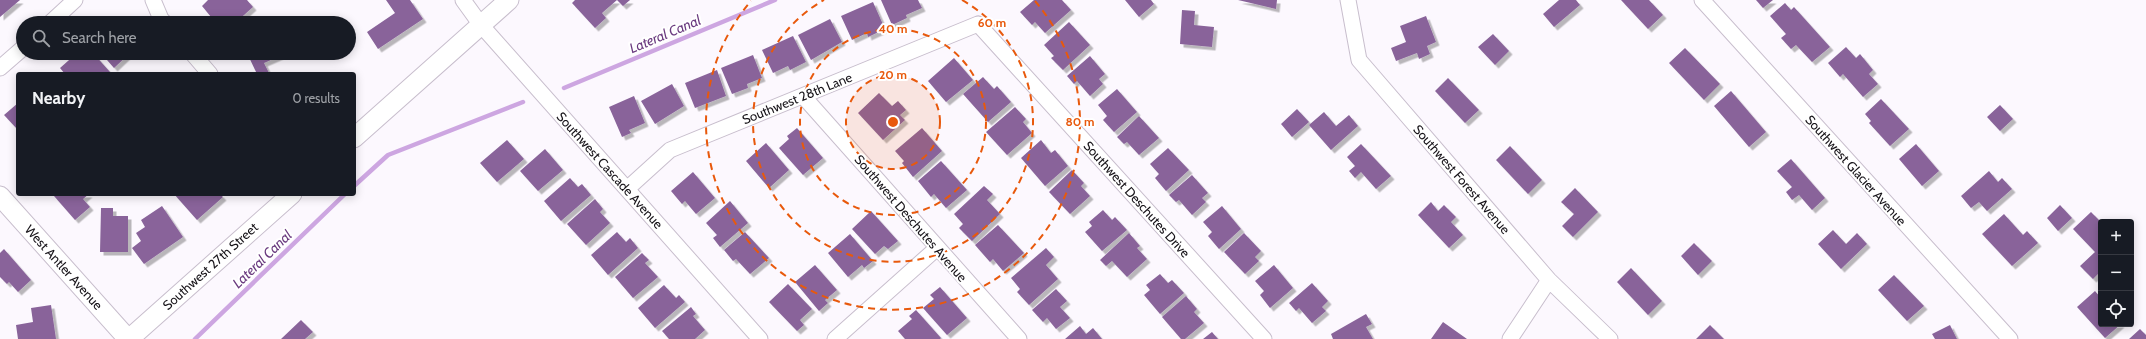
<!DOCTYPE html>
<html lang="en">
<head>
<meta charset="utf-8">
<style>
  :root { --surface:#171b24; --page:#242831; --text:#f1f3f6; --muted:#9ea1a6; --line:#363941 }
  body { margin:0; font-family:Cabin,sans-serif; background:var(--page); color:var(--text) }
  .controls { position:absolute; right:12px; bottom:12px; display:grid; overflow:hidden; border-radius:4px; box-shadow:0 2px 10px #0003 }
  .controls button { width:36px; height:36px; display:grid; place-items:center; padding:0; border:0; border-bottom:1px solid var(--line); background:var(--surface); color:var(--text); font:20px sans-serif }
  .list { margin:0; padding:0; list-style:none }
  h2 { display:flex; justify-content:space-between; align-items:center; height:52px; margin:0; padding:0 16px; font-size:17px }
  h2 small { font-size:13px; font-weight:400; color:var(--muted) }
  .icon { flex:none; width:22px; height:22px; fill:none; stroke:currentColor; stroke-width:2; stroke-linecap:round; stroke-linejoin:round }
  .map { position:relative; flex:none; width:2146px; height:339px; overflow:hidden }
  .search { position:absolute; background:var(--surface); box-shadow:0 2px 10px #0003; left:16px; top:16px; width:340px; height:44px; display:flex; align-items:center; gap:10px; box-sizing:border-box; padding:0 14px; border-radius:22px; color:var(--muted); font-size:15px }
  .panel { position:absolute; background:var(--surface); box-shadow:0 2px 10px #0003; left:16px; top:72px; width:340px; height:124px; border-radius:4px }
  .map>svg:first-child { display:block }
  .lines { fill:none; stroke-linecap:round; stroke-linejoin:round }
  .stream { stroke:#cda6e1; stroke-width:4.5 }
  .building { fill:#89649a; filter:url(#shadow) }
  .minor-casing { stroke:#c8becd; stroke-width:17 }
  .tertiary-casing { stroke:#c8becd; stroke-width:21 }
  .minor { stroke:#fff; stroke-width:15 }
  .tertiary { stroke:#fff; stroke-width:19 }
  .ring { fill:none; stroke:#e8590c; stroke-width:2; stroke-dasharray:7 5 }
  .labels { text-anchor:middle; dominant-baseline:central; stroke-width:4; stroke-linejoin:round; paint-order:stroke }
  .street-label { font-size:13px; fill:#161318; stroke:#fff }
  .water-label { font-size:14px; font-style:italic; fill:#6a3a7f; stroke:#fff }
  .centre { fill:#e8590c; stroke:#fff; stroke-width:2 }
  .ring-label { font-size:12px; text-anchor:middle; font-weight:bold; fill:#e8590c; stroke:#fff; stroke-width:4; stroke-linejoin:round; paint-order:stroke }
</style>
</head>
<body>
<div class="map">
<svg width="2146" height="339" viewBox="0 0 2146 339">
  <defs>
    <filter id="shadow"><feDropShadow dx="3.5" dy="3.5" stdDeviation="0" flood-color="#0004"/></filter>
  </defs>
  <rect width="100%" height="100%" fill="#fcf8fe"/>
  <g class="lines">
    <!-- stream -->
    <path class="stream" d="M564 88 775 0
      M354 186 388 155 523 102
      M195 339 345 194"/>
  </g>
  <!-- building -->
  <path class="building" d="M0 0H20L0 17Z
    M208 0H247L253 7 235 23H216L202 6Z
    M386 0H410L423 19 378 49 367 32 395 13Z
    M575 0H617L602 13 606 18 595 28 572 3Z
    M617 0H630L623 6Z
    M881 0H918L922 8 906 15 907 18 892 25Z
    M1034 0H1062L1071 10 1045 33 1035 22 1032 25 1020 12Z
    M1125 0H1151L1154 4 1139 17Z
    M1238 0H1277L1276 9Z
    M1559 0H1576L1580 5 1554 27 1543 14Z
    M1621 0H1649L1663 15 1648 29Z
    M1756 0H1773L1763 8Z
    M873 2 885 29 868 37 867 33 852 40 841 16Z
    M1785 3 1791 10 1794 7 1830 47 1812 62 1796 45 1791 49 1781 38 1786 34 1770 16Z
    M1182 10 1195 11 1194 25 1214 27 1212 47 1180 44Z
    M1426 16 1436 42 1427 46 1430 54 1419 59 1417 53 1396 61 1391 48 1406 42 1400 26Z
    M116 18 121 23H110Z
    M830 19 842 42 811 60 798 35Z
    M1069 22 1090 45 1063 70 1051 58 1054 56 1044 45Z
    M1493 34 1509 51 1495 65 1478 47Z
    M793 36 806 62 790 70 788 66 773 73 762 50Z
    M1846 47 1856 58 1860 54 1873 70 1869 74 1878 84 1863 97 1843 74 1840 77 1828 63Z
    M1685 48 1720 84 1704 100 1669 63Z
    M77 53H93L110 72 108 74H65L60 68Z
    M101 53H130L114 68Z
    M247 53H279L280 56 264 63 269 73 257 74Z
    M753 55 762 78 747 84 748 88 732 94 721 68Z
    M1090 56 1105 74 1099 79 1103 84 1090 96 1077 81 1074 84 1067 76Z
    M954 58 973 80 946 102 928 81Z
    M717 70 726 96 695 108 685 83Z
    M983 77 994 89 997 86 1011 102 988 122 963 94Z
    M1448 78 1479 110 1465 123 1435 91Z
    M672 84 684 106 655 124 641 101Z
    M1117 89 1137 112 1114 132 1103 120 1107 116 1098 105Z
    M1731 91 1766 132 1749 147 1714 106Z
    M879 93 892 106 898 101 906 110 900 115 905 120 883 140 858 113Z
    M634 96 645 123 629 130 631 133 622 137 609 107Z
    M1881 99 1909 129 1890 146 1869 123 1871 121 1865 114Z
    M18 103V130L4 115Z
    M2000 105 2013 119 2000 131 1987 117Z
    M1015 107 1026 119 1023 122 1032 133 1007 155 986 132Z
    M1297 109 1309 122 1292 137 1281 124Z
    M1324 112 1336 126 1349 115 1358 126 1331 150 1309 125Z
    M1139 116 1159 138 1139 155 1127 142 1124 144 1117 137Z
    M797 128 823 158 803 175 779 148 789 139 787 136Z
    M922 128 942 151 913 177 902 163 904 161 895 151Z
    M507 140 524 159 497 182 480 163Z
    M1041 140 1051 153 1055 150 1068 166 1045 186 1021 158Z
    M766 143 789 170 769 188 746 161Z
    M1361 144 1391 176 1376 189 1361 172 1355 178 1349 171 1355 166 1347 157Z
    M1916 144 1939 171 1922 186 1899 159Z
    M1510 146 1542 180 1528 194 1496 160Z
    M1168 148 1189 170 1166 191 1155 178 1159 174 1150 164Z
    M545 149 563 170 538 191 520 171Z
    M1791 159 1825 198 1812 210 1799 195 1792 200 1786 192 1792 187 1777 171Z
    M941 161 967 190 946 208 934 194 931 197 918 181Z
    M1072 170 1084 183 1081 186 1090 196 1070 214 1049 192Z
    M1989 171 1998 182 2002 178 2012 189 1987 211 1979 202 1971 208 1961 196Z
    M693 172 715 198 696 214 685 201 682 204 671 191Z
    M1192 175 1208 193 1202 198 1206 202 1192 215 1179 200 1176 202 1169 195Z
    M570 178 578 187 582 184 591 195 561 221 544 201Z
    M984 186 993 194 987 200 1000 214 972 241 959 228 963 224 954 214Z
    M1575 188 1598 212 1573 237 1562 226 1574 214 1561 202Z
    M56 194H89L83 199 90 207 75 220 54 196Z
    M174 194H220L223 197 197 220Z
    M595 199 603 209 600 212 610 223 586 245 567 224Z
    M730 201 748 223 720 247 713 238 717 235 706 223Z
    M1431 202 1438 211 1444 205 1456 217 1451 222 1463 235 1449 248 1418 215Z
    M2060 205 2072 218 2058 231 2047 218Z
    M162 206 183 237 144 264 132 248 141 241 136 233 145 227 141 220Z
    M1222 206 1241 229 1219 249 1208 236 1212 232 1203 222Z
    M101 208H113V216H128V252H100Z
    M1103 210 1112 220 1115 217 1127 230 1102 251 1085 232 1092 226 1089 222Z
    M871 211 898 241 888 249 884 246 875 254 852 229Z
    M2091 212 2101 222V271L2093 279 2080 266 2095 252 2073 229Z
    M2004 214 2023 235 2027 231 2038 243 2012 266 1982 234Z
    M998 225 1024 253 1003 271 993 259 990 262 975 245Z
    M1833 230 1846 244 1857 233 1867 244 1841 269 1818 244Z
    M617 232 626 242 630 238 638 248 608 275 591 255Z
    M745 232 769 258 750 274 736 259 733 261 724 250Z
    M1129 233 1140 246 1137 248 1147 259 1127 277 1112 261 1106 266 1100 260Z
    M1244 233 1261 251 1255 257 1259 261 1245 274 1224 252Z
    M850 234 873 261 864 268 862 265 848 277 828 253Z
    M1694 243 1712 261 1698 275 1681 256Z
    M1046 248 1054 257 1046 265 1058 279 1029 305 1017 292 1020 289 1011 278Z
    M4 249 31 280 18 292 9 282 7 284 0 277V253Z
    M642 253 649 260 645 263 658 277 633 298 615 277Z
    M815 265 837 290 825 300 828 303 819 311 795 282Z
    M1274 265 1293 288 1270 308 1260 295 1264 291 1255 281Z
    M1631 268 1662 301 1648 315 1617 282Z
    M1160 274 1168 283 1172 280 1184 293 1160 314 1144 295 1150 290 1146 285Z
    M1894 275 1924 306 1907 321 1878 290Z
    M1312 283 1328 301 1322 307 1326 311 1312 323 1299 308 1296 311 1289 303Z
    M788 284 812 309 800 320 804 325 797 331 769 302Z
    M664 285 676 298 679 295 685 302 655 328 638 308Z
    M940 287 967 318 947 335 923 308 934 299 930 295Z
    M1056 289 1067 301 1060 307 1070 318 1056 329 1047 318 1043 322 1032 310Z
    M2095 291 2101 298V324H2121L2105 338 2077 307Z
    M1186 296 1197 309 1194 312 1204 323 1185 339H1181L1162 317Z
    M51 305 56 339H18L16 325 33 322 31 308Z
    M691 307 696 314 693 316 705 330 695 339H669L662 331Z
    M916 310 941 338 940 339H905L898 331 912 319 909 316Z
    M1366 314 1372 324 1366 327 1373 339H1333L1331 334Z
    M301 320 313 332 305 339H281Z
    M1443 322 1467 339H1431Z
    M1710 325 1724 339H1696Z
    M1950 325 1957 339H1935L1932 334Z
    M1080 326 1086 334 1093 328 1102 339H1065Z
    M2140 329 2146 335V339H2129Z
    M1212 332 1218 339H1203Z"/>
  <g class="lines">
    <!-- minor casing -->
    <g class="minor-casing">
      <path id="minor" d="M153 0 161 19 165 23
        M463 0 481 25 760 339
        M1348 0 1359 60 1549 280 1610 339
        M1702 0 2010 339
        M50 23 75 0
        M192 53 210 74
        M0 68 23 48
        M803 96 1019 339
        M627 189 670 150 978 24 1264 339
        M835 339 937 248
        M1510 339 1549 280"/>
    </g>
    <!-- tertiary casing -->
    <g class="tertiary-casing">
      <path id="tertiary" d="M354 138 509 0
        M0 196 128 339
        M129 339 292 194"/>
    </g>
    <!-- minor -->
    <use href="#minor" class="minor"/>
    <!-- tertiary -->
    <use href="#tertiary" class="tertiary"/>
  </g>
  <!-- distance rings -->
  <circle cx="893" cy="122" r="47" fill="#e8590c" fill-opacity=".12"/>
  <g class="ring">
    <circle cx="893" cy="122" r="47"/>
    <circle cx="893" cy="122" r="93"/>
    <path d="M962 0A140 140 0 1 1 824 0"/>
    <path d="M1035 1A187 187 0 1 1 751 1"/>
  </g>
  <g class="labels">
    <!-- street labels -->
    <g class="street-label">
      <text transform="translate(797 98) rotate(-22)">Southwest 28th Lane</text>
      <text transform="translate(610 170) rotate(48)">Southwest Cascade Avenue</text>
      <text transform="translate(1856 170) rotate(48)">Southwest Glacier Avenue</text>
      <text transform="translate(1462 179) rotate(49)">Southwest Forest Avenue</text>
      <text transform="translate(1137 199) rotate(48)">Southwest Deschutes Drive</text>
      <text transform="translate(911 218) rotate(49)">Southwest Deschutes Avenue</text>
      <text transform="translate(210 266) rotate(-42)">Southwest 27th Street</text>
      <text transform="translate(64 267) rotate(48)">West Antler Avenue</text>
    </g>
    <!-- water labels -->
    <g class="water-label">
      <text transform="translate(665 34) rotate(-23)">Lateral Canal</text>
      <text transform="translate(262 259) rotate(-44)">Lateral Canal</text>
    </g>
  </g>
  <circle cx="893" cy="122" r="6" class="centre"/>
  <g class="ring-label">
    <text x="992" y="27">60 m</text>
    <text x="893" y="33">40 m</text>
    <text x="893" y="79">20 m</text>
    <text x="1080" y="126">80 m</text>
  </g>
</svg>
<div class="controls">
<button>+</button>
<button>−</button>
<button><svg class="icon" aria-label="locate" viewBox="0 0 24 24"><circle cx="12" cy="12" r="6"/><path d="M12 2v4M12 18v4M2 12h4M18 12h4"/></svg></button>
</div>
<div class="search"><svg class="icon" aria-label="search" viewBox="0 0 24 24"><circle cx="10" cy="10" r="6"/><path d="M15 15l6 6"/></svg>Search here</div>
<section class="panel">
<h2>Nearby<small>0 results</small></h2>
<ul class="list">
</ul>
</section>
</div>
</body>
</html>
